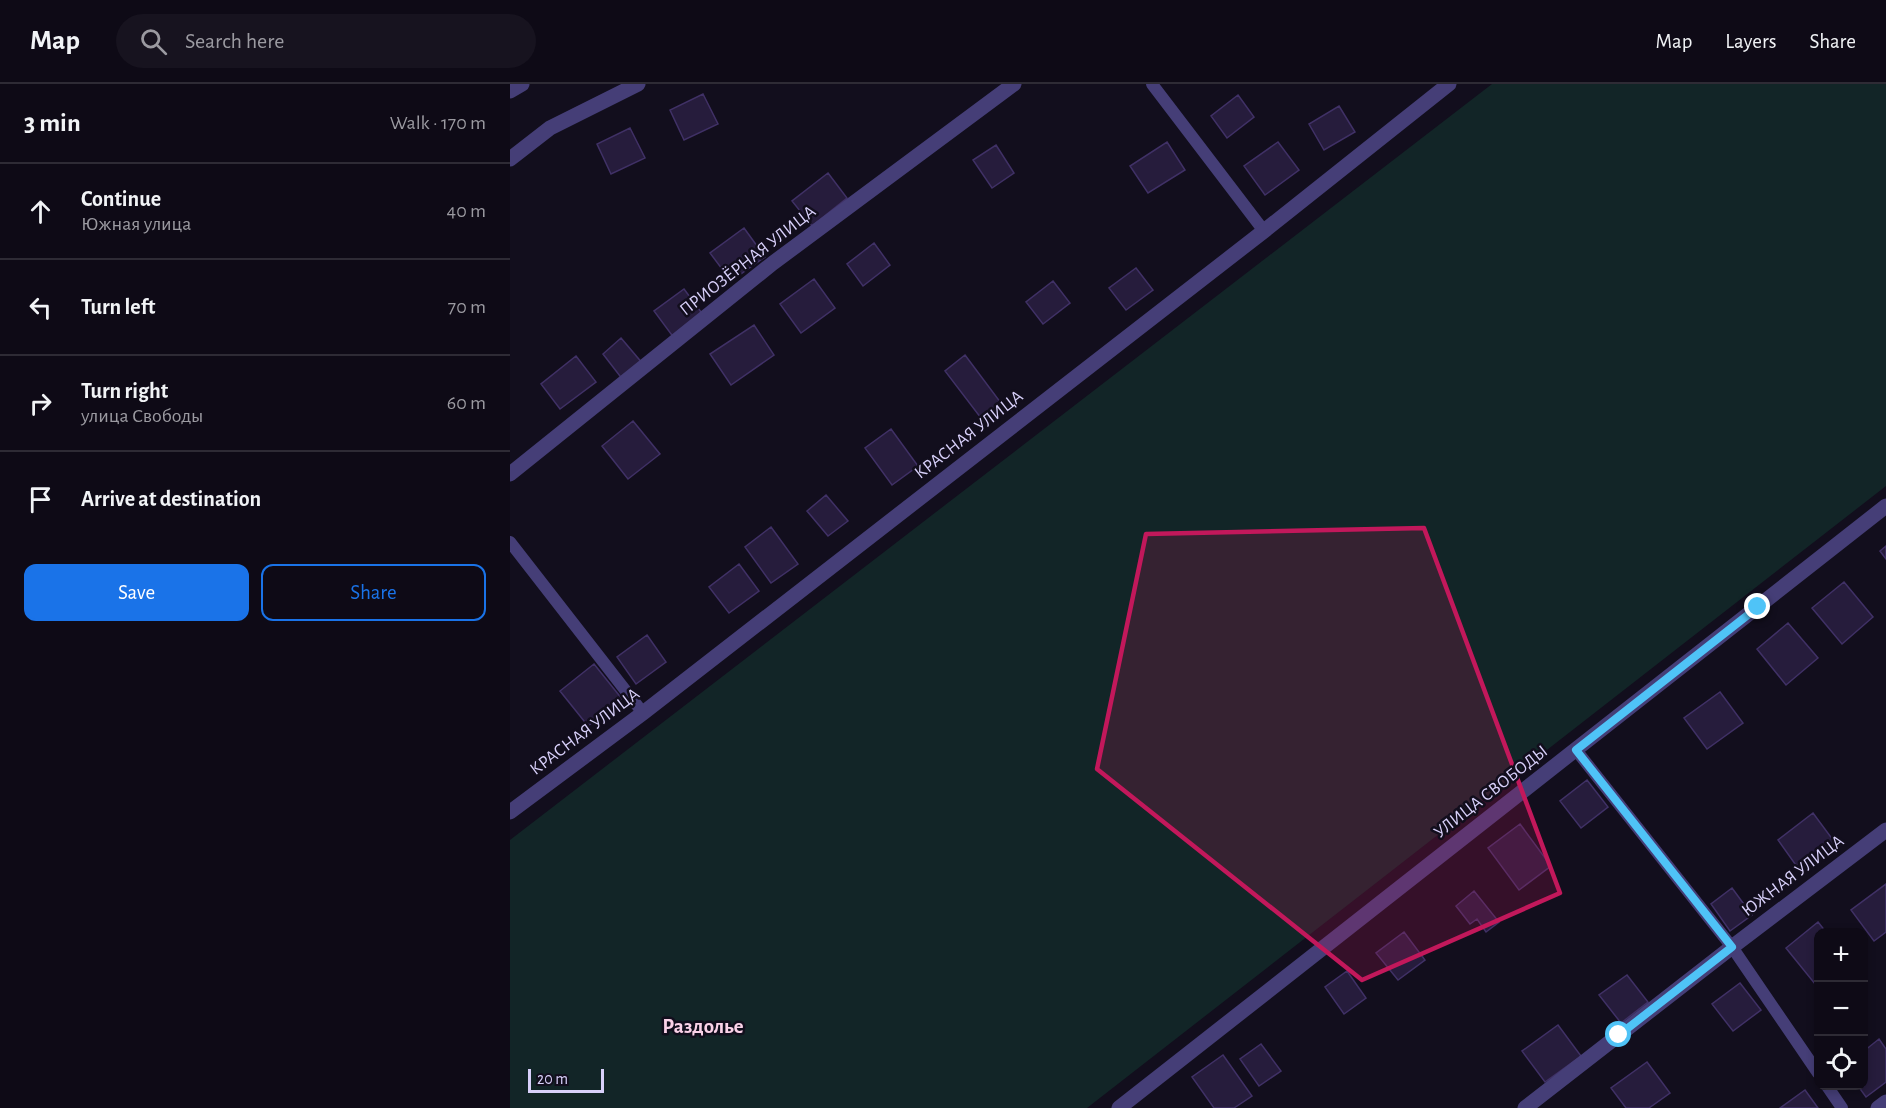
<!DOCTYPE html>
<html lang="en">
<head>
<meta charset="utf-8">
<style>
  :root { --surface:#0e0a16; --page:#17131f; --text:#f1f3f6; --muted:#9b9aa1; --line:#2e2b35; --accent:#1a73e8 }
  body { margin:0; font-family:"Alegreya Sans",sans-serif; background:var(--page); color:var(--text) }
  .controls { position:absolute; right:18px; bottom:18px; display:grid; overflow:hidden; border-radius:12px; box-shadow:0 3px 9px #0003 }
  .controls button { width:54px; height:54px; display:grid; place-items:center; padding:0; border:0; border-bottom:2px solid var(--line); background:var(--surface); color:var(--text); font:30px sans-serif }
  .scale { position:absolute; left:18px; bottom:15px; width:76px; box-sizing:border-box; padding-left:6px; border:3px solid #d8d0fa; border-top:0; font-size:16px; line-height:21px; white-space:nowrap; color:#d8d0fa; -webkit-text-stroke:4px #120e1d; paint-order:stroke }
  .stop { position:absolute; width:18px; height:18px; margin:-14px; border:4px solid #4fc3f7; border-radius:50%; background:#fff }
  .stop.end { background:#4fc3f7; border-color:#fff; box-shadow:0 2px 6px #0008 }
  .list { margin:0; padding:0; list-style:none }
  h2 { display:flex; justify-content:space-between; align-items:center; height:78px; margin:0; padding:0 24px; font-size:26px }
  h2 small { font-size:20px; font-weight:400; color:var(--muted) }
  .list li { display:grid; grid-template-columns:39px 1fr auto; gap:18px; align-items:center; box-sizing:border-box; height:96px; padding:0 24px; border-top:2px solid var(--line) }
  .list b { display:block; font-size:22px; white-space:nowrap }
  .list p { margin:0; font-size:20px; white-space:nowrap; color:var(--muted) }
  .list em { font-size:20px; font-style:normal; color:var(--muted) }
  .actions { display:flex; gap:12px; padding:18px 24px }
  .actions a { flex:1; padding:14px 0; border:2px solid var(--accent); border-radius:12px; text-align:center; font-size:21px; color:var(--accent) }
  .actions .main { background:var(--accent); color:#fff }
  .icon { flex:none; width:33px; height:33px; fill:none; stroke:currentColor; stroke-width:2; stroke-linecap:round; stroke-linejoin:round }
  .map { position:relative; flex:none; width:1376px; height:1024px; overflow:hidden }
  header { display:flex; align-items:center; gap:36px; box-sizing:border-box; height:84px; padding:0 30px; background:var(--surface); border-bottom:2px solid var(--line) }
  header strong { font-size:28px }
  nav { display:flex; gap:33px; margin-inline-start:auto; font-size:21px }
  .search { width:420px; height:54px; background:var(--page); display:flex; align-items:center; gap:15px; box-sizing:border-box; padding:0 21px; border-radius:33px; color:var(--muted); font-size:22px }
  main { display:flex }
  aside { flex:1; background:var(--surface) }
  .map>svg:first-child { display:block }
  .green { fill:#122527 }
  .building { fill:#261c3c; stroke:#403166; stroke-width:1.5 }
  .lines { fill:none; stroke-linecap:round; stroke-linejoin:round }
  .lane { stroke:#453e77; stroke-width:12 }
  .street { stroke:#453e77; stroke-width:15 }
  .route { stroke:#4fc3f7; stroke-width:8 }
  .marked { fill:#c2185b; fill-opacity:0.2; stroke:#c2185b; stroke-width:4.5; stroke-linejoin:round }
  .labels { text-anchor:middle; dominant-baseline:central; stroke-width:5; stroke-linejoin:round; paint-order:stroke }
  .street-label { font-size:18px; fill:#d8d0fa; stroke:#120e1d }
  .quarter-label { font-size:21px; font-weight:bold; fill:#fad2e8; stroke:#120e1d }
</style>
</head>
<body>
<header>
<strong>Map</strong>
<div class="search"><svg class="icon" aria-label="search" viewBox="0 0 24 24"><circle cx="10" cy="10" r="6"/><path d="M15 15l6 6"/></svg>Search here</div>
<nav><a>Map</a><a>Layers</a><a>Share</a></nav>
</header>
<main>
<aside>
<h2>3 min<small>Walk · 170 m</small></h2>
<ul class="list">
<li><svg class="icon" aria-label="ahead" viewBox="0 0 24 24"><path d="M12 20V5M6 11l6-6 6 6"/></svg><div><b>Continue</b><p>Южная улица</p></div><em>40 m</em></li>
<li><svg class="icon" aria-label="left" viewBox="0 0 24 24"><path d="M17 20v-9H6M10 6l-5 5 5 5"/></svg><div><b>Turn left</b></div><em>70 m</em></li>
<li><svg class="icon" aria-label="right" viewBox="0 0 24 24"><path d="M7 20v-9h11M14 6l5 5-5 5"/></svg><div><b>Turn right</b><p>улица Свободы</p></div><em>60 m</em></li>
<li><svg class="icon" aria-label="arrive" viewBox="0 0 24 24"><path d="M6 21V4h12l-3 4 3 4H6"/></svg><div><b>Arrive at destination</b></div></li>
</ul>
<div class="actions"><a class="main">Save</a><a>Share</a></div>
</aside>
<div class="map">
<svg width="1376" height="1024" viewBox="0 0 1376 1024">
  <rect width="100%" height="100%" fill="#120e1d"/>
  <!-- green -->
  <path class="green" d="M982 0H1376V402L577 1024H0V756Z"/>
  <!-- building -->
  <path class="building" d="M193 10 208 40 174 56 160 26Z
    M728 11 744 33 717 54 701 32Z
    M829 22 845 48 814 66 799 40Z
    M120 44 135 74 101 90 87 60Z
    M657 58 675 86 638 109 620 82Z
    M768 58 789 86 755 111 734 82Z
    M486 61 504 89 482 104 463 76Z
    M318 89 337 114 302 142 282 117Z
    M234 144 255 173 221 197 200 169Z
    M364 159 380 181 353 202 337 180Z
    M626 184 643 206 616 226 599 204Z
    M304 195 325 224 291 249 270 220Z
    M543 197 560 219 533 240 516 218Z
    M174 205 194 232 164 254 144 227Z
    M244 241 264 271 221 301 200 270Z
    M111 254 133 280 113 296 93 270Z
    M455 271 494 323 474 338 435 287Z
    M66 272 86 298 50 325 31 300Z
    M123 337 150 370 118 395 92 362Z
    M381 345 408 382 382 401 355 364Z
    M316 411 338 437 318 452 297 427Z
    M261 443 288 480 261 499 235 463Z
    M1376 462V475L1370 467Z
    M229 480 249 507 219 529 199 503Z
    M1334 498 1363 533 1332 560 1302 524Z
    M1278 539 1308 574 1276 601 1247 565Z
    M137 551 156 578 126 600 107 573Z
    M84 580 112 615 78 642 50 607Z
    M1210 608 1233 639 1197 665 1174 634Z
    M1077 696 1098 723 1071 744 1050 717Z
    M1303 729 1326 760 1290 787 1268 756Z
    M1010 740 1041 782 1009 806 978 764Z
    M1376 800V848L1364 857 1341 826Z
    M1222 804 1242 831 1220 847 1201 820Z
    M964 807 989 838 976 848 967 835 960 840 946 822Z
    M1308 838 1316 848H1308V897L1305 900 1276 864Z
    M894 848 915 876 888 896 866 869Z
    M837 887 856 914 834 930 815 903Z
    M1117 891 1138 918 1111 939 1089 911Z
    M1230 899 1251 926 1223 947 1202 920Z
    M1048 941 1071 972 1035 998 1012 967Z
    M1369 955 1376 965V998L1356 1013 1348 1002H1354V967Z
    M751 960 771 987 749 1002 730 975Z
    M713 971 742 1012 724 1024H704L682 993Z
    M1137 978 1160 1009 1139 1024H1116L1101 1004Z
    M1295 1006 1308 1024H1270Z"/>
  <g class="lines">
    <!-- lane -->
    <path class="lane" d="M642 0 754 147
      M0 458 133 629
      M1066 666 1222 863 1308 989
      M1317 1002 1332 1024"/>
    <!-- street -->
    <path class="street" d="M0 7 12 0
      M0 75 40 44 128 0
      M0 390 263 179 504 0
      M0 728 133 629 754 147 939 0
      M609 1024 1376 422
      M1015 1024 1222 863 1376 746
      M1368 1024 1376 1018"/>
  </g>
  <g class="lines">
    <!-- route -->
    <path class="route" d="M1109 951 1222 863 1066 666 1248 523"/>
  </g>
  <!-- marked area -->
  <path class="marked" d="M914 444 1050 809 852 896 587 685 636 450Z"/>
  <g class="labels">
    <!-- street labels -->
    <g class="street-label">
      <text transform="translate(238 177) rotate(-38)">ПРИОЗЁРНАЯ УЛИЦА</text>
      <text transform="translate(459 351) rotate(-38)">КРАСНАЯ УЛИЦА</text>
      <text transform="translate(75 648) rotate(-37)">КРАСНАЯ УЛИЦА</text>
      <text transform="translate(981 708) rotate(-38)">УЛИЦА СВОБОДЫ</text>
      <text transform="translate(1283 792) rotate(-37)">ЮЖНАЯ УЛИЦА</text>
    </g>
    <!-- quarter labels -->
    <g class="quarter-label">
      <text x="193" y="942">Раздолье</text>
    </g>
  </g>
</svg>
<div class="controls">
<button>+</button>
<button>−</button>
<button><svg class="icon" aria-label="locate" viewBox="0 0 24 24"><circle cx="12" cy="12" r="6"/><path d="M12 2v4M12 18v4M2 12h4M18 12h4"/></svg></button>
</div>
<div class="scale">20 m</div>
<div class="stop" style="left:1109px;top:951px"></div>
<div class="stop end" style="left:1248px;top:523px"></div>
</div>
</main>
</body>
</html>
